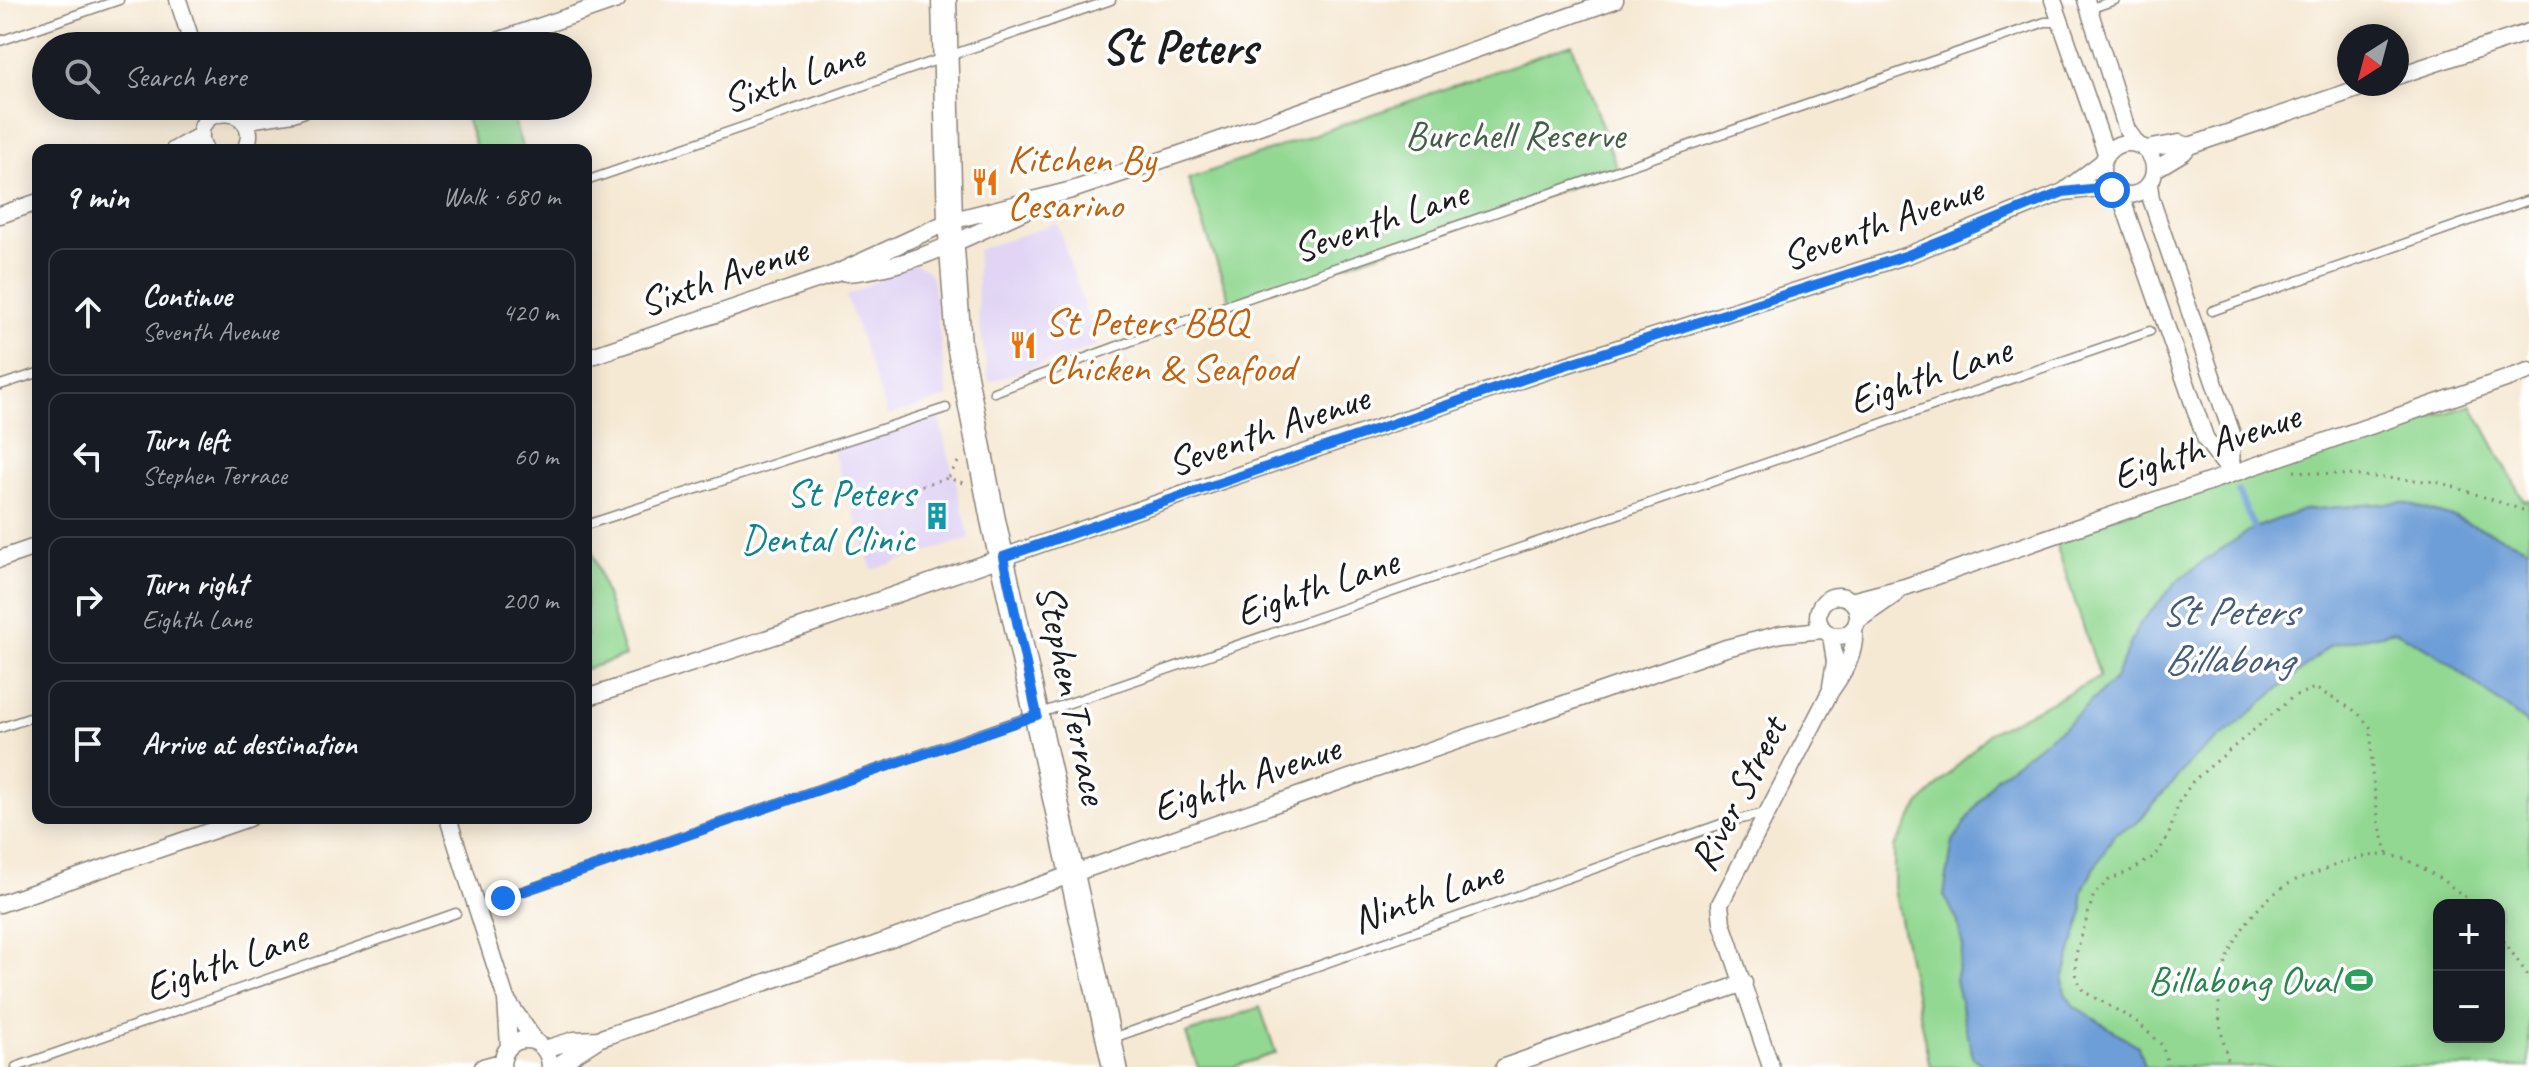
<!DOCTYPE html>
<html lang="en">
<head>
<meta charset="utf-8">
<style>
  :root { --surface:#171b24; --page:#20242c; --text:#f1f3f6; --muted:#9ea1a6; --line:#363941 }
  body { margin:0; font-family:Caveat,sans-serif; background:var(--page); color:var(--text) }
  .controls { position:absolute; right:24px; bottom:24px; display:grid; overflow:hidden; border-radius:16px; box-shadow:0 4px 20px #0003 }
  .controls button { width:72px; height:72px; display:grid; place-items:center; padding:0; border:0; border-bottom:2px solid var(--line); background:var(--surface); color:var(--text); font:40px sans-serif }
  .compass { position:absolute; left:2337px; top:24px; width:72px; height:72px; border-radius:50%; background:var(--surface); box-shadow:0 4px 20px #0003; rotate:216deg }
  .stop { position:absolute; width:24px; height:24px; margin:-18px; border:6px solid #1a73e8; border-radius:50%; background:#fff }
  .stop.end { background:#1a73e8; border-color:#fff; box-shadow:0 2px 8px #0008 }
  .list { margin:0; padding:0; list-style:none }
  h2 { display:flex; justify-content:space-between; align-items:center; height:104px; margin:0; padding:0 32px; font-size:34px }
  h2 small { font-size:26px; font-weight:400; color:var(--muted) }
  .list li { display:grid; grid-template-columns:52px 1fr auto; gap:24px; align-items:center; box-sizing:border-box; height:128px; margin:0 16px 16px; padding:0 16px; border:2px solid var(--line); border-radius:16px }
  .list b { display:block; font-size:30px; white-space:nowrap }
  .list p { margin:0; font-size:26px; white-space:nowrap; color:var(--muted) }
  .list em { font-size:26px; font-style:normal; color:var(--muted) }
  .icon { flex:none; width:44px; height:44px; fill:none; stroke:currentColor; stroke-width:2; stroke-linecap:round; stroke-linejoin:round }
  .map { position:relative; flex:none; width:2529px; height:1067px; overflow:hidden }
  .search { position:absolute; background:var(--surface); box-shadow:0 4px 20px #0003; left:32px; top:32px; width:560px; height:88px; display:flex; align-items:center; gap:20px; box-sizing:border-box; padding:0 28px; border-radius:44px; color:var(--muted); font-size:30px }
  .panel { position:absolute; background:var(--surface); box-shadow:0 4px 20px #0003; left:32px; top:144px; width:560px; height:680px; border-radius:16px }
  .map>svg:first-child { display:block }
  .built { fill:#e1d4f4 }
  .green { fill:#92d892; stroke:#577a57; stroke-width:2; fill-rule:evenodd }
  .water { fill:#6e9ed7; stroke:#455d7a; stroke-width:2 }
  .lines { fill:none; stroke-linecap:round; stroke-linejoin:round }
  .stream { stroke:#6e9ed7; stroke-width:6 }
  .service-casing { stroke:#898278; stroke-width:11 }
  .minor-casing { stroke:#898278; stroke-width:19 }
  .secondary-casing { stroke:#898278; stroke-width:27 }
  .path { stroke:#898278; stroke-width:3; stroke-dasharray:2 6; stroke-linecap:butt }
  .service { stroke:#fff; stroke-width:8 }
  .minor { stroke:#fff; stroke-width:16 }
  .secondary { stroke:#fff; stroke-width:24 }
  .route { stroke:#1a73e8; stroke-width:10 }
  .labels { text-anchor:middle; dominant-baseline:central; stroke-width:7; stroke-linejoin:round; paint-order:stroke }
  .street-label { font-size:40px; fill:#1c1c1c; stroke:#fff }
  .park-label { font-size:40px; fill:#455e45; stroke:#fff }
  .food-label { font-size:40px; fill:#c56008; stroke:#fff; text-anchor:start }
  .culture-label { font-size:40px; fill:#0d838f; stroke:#fff; text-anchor:end }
  .leisure-label { font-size:40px; fill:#27864d; stroke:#fff; text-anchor:end }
  .water-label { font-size:42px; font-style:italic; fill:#455d7a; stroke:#fff }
  .district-label { font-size:48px; font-weight:bold; fill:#1c1c1c; stroke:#fff }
</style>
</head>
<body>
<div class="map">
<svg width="2529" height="1067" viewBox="0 0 2529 1067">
  <rect width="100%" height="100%" fill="#fff"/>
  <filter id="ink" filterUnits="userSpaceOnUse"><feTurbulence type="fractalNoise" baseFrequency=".0125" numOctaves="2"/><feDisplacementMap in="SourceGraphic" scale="16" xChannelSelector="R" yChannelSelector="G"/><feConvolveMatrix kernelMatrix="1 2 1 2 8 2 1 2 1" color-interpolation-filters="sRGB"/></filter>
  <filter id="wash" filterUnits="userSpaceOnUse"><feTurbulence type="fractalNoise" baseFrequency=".006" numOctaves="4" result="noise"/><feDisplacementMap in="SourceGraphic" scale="32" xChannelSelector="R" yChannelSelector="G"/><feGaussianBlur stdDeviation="1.8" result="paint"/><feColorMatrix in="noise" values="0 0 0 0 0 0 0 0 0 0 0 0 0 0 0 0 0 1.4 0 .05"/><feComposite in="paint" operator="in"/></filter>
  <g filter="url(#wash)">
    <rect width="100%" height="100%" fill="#f6e9d4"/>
    <!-- built -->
    <path class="built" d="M1057 223 1097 346 989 382 978 315 977 250Z
      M913 264 925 269 932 276 948 397 888 416 846 296Z
      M939 418 970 538 872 570 833 451Z"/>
    <!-- green -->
    <path class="green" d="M1572 44 1618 171 1231 304 1188 179Z
      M462 106H509L523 150H477Z
      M2472 405 2524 501 2529 500V1067H1932L1929 1063 1894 889V848L1920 804 1989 733 2100 677 2053 535ZM2439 905H2499V1037H2439Z
      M586 531 625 656 586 669Z
      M1260 1007 1276 1053 1233 1067H1198L1186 1034Z"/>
    <!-- water -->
    <path class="water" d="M2401 502 2453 517 2529 548V728L2526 723 2434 652 2395 631 2331 645 2234 727 2194 758 2136 824 2115 833 2085 885 2082 894 2083 912 2063 979 2065 993 2074 1006 2138 1046 2144 1067H1985L1973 1058 1955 980 1963 947 1957 920 1944 895 1953 841 1995 778 2067 724 2115 679 2138 626 2178 580 2220 550 2254 528 2303 510Z"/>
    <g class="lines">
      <!-- stream -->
      <path class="stream" d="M2238 491 2254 528"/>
    </g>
  </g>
  <g filter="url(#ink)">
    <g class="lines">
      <!-- service casing -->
      <g class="service-casing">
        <path id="service" d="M2089 9 2115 0
          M0 41 119 0
          M586 181 1111 0
          M2212 311 2529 200
          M0 385 38 373
          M994 392 1231 304 2045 22H2060
          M586 525 946 408
          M0 728 38 715
          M503 898 2150 331
          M1113 1038 1724 823 1766 813
          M16 1067 456 913"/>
      </g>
      <!-- minor casing -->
      <g class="minor-casing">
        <path id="minor" d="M178 0 193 46
          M2053 0 2106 153
          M2086 0 2127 130 2137 144
          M483 46 617 0
          M2397 76 2529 32
          M243 121 293 113 312 106
          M2102 169a26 26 0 1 1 52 0a26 26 0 1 1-52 0Z
          M2146 149 2179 143 2189 146
          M174 150 201 135
          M205 150C181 102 268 101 245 150
          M2154 170 2184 152 2189 146 2372 84
          M2149 184 2151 199 2232 434 2231 473
          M2064 192 2108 187
          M2120 194 2206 440 2231 473
          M0 215 38 202
          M846 273C911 269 972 234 1031 208
          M586 358 837 273 950 221 1072 190 1186 152 1615 0
          M0 559 38 546
          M1818 616a20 20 0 1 1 40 0a20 20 0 1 1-40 0Z
          M1851 601 1905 587 2529 371
          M1857 621 1897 593
          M1831 686 1835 662 1831 635
          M586 698 820 621 1230 478 1553 369 1908 255 2063 192 2101 163
          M448 818 506 999 509 1046
          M0 904 249 818
          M506 999 535 1041
          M545 1049 574 1040 598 1039 869 947 1089 868 1726 648 1781 634 1823 630
          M483 1067 501 1062
          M502 1067C502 1031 549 1031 550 1067
          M555 1067 597 1040
          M1504 1067 1744 983
          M1771 1067 1722 923 1720 904 1830 692C1845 670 1856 655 1854 628"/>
      </g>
      <!-- secondary casing -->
      <g class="secondary-casing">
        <path id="secondary" d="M944 0 950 221 959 345 993 520 1115 1067"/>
      </g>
      <!-- path -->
      <path class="path" d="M958 462 948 478 963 483
        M2294 471 2439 482 2529 512
        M883 496 948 478
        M2499 934 2529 977
        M2169 1067 2162 1045 2136 1021 2083 991 2075 974 2077 951 2094 894 2109 880 2134 869 2156 855 2168 837 2179 802 2193 781 2294 696 2315 688 2357 712 2371 728 2372 773 2379 823 2388 855
        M2230 1067C2225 1048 2219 1028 2219 1007 2218 958 2249 905 2292 882 2301 877 2312 875 2321 871 2345 861 2371 851 2397 857 2419 862 2458 890 2474 905"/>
      <!-- service -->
      <use href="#service" class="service"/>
      <!-- minor -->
      <use href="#minor" class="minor"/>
      <!-- secondary -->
      <use href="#secondary" class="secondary"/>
    </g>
  </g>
  <g class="lines" filter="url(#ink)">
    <!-- route -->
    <path class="route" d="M503 898 1037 715 1003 557 1553 369 1908 255 2063 192 2108 187 2112 190"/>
  </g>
  <!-- icons -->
  <defs>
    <g id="restaurant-bare" transform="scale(2.16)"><path d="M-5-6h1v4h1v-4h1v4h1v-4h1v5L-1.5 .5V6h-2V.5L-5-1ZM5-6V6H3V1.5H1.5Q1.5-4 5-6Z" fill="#e8710a" stroke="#fff" stroke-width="2.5" paint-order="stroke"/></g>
    <g id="building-bare" transform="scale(2.16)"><path d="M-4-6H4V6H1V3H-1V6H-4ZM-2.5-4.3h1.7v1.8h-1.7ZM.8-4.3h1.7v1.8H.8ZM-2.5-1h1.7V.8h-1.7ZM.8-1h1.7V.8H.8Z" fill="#0f9aa8" stroke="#fff" stroke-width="2.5" paint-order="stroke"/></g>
    <g id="stadium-bare" transform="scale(2.16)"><path d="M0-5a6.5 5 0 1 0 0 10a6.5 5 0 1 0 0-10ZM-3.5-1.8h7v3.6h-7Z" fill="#2e9e5b" stroke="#fff" stroke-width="2.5" paint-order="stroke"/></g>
  </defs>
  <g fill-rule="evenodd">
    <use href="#restaurant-bare" x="985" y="182"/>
    <use href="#restaurant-bare" x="1023" y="345"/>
    <use href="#building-bare" x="937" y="516"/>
    <use href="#stadium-bare" x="2359" y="980"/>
  </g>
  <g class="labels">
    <!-- street labels -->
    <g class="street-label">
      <text transform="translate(793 77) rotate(-19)">Sixth Lane</text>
      <text transform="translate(1380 221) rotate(-19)">Seventh Lane</text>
      <text transform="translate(1882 223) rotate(-20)">Seventh Avenue</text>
      <text transform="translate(723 276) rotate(-19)">Sixth Avenue</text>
      <text transform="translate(1930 375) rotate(-19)">Eighth Lane</text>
      <text transform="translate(1268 430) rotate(-19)">Seventh Avenue</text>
      <text transform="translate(2206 446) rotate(-19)">Eighth Avenue</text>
      <text transform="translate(1317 587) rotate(-19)">Eighth Lane</text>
      <text transform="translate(1072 694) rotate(78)">Stephen Terrace</text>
      <text transform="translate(1246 778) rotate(-19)">Eighth Avenue</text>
      <text transform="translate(1738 794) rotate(-63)">River Street</text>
      <text transform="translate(1427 896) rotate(-19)">Ninth Lane</text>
      <text transform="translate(226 962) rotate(-19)">Eighth Lane</text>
    </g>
    <!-- park labels -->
    <g class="park-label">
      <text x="1515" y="135">Burchell Reserve</text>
    </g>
    <!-- food labels -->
    <g class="food-label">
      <text x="1007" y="159">Kitchen By<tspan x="1007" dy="46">Cesarino</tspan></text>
      <text x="1045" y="322">St Peters BBQ<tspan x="1045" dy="46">Chicken &amp; Seafood</tspan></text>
    </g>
    <!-- culture labels -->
    <g class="culture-label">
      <text x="915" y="493">St Peters<tspan x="915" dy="46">Dental Clinic</tspan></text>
    </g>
    <!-- leisure labels -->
    <g class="leisure-label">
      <text x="2337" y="980">Billabong Oval</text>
    </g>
    <!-- water labels -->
    <g class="water-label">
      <text x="2228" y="611">St Peters<tspan x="2228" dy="48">Billabong</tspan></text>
    </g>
    <!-- district labels -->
    <g class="district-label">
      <text x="1179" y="47">St Peters</text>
    </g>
  </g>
</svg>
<div class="controls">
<button>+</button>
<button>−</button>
</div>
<svg class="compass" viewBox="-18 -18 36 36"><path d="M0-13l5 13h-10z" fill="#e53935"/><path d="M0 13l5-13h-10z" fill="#9ea1a6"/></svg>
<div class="stop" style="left:2112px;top:190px"></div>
<div class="stop end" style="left:503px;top:898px"></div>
<div class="search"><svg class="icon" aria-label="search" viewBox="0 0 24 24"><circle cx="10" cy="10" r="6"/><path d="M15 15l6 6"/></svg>Search here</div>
<section class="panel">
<h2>9 min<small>Walk · 680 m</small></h2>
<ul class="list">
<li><svg class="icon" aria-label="ahead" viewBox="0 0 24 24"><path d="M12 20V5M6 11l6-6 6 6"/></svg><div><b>Continue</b><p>Seventh Avenue</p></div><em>420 m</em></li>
<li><svg class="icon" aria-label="left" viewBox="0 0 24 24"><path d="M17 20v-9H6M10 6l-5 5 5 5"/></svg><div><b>Turn left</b><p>Stephen Terrace</p></div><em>60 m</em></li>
<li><svg class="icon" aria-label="right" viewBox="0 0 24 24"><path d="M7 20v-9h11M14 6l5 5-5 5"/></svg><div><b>Turn right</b><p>Eighth Lane</p></div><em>200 m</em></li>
<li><svg class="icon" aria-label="arrive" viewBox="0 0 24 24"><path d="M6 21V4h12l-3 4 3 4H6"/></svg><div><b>Arrive at destination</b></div></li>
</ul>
</section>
</div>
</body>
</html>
